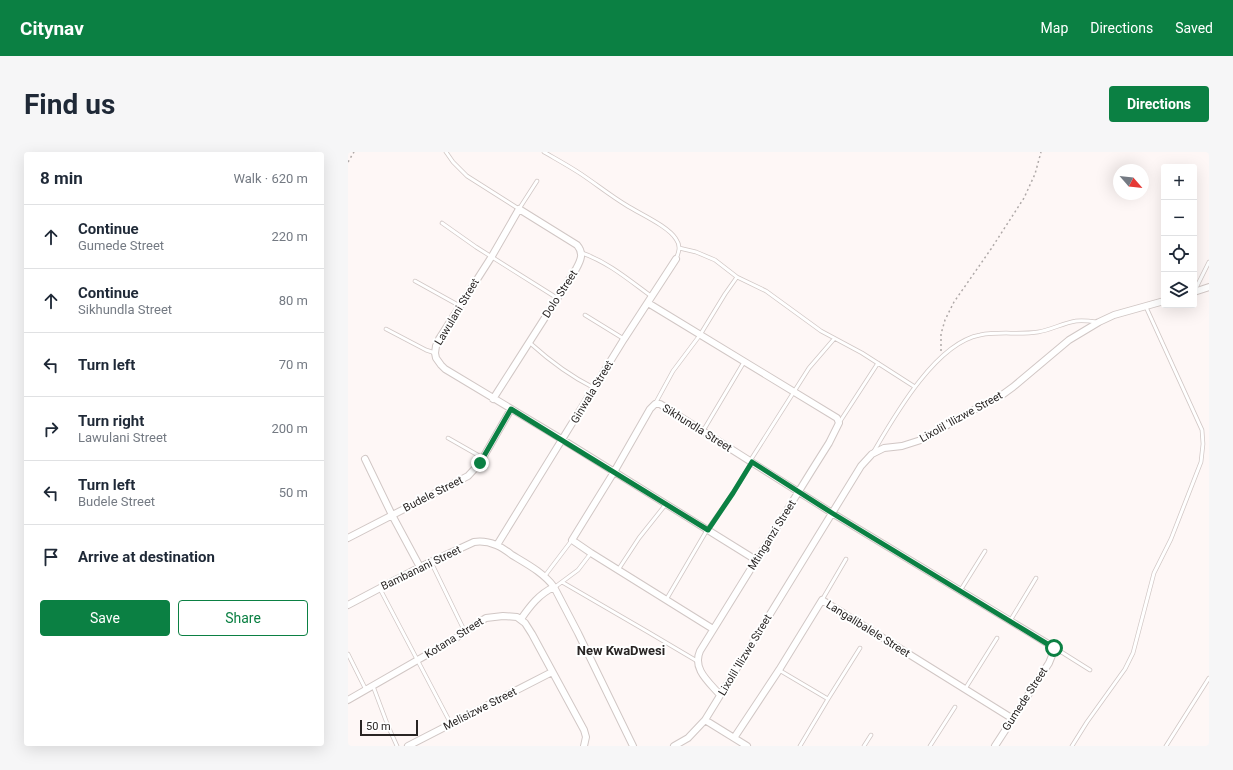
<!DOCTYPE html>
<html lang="en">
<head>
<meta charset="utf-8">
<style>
  :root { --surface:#fff; --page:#f6f6f7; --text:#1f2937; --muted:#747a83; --line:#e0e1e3; --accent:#0b8043 }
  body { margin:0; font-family:Roboto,sans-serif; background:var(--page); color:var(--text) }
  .controls { position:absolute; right:12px; top:12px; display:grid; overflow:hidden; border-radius:4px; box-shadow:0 4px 16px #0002 }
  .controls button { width:36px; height:36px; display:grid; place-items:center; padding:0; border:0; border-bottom:1px solid var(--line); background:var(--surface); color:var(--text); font:20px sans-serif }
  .compass { position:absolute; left:765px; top:12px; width:36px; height:36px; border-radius:50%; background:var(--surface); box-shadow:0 4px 16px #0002; rotate:118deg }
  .scale { position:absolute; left:12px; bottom:10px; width:58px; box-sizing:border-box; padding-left:4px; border:2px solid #292524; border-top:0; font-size:11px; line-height:14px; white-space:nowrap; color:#292524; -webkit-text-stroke:3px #fff; paint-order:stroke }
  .stop { position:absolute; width:12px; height:12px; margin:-9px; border:3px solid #0b8043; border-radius:50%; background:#fff }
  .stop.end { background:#0b8043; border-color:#fff; box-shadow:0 1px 4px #0008 }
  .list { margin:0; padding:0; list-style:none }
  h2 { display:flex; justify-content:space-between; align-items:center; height:52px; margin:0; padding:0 16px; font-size:17px }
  h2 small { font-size:13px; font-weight:400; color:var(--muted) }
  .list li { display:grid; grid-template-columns:26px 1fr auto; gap:12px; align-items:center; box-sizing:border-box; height:64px; padding:0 16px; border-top:1px solid var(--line) }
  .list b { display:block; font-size:15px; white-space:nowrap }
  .list p { margin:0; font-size:13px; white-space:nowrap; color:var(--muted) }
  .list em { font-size:13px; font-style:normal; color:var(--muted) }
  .actions { display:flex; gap:8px; padding:12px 16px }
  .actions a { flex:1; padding:9px 0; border:1px solid var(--accent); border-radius:4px; text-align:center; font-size:14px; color:var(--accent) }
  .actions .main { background:var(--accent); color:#fff }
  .icon { flex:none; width:22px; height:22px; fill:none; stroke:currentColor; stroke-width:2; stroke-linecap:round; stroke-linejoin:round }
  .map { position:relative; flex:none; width:861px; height:594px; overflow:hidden; border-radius:4px }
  header { display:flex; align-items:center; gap:24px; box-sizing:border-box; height:56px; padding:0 20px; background:var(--accent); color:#fff }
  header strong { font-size:19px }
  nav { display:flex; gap:22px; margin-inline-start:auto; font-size:14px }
  .intro { display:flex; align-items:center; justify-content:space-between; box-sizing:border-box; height:96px; padding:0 24px }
  h1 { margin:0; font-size:28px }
  .button { padding:10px 18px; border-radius:4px; background:var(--accent); color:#fff; font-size:14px; font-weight:700 }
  main { display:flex; gap:24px; padding:0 24px }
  aside { flex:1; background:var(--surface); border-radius:4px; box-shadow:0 4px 16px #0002 }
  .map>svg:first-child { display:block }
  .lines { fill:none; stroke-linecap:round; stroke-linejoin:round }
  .service-casing { stroke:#d1c7c5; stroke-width:4.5 }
  .minor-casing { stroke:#d1c7c5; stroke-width:8 }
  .path { stroke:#afa9a8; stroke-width:1.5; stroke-dasharray:2 3; stroke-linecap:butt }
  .service { stroke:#fff; stroke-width:3 }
  .minor { stroke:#fff; stroke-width:6 }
  .route { stroke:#0b8043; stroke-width:5 }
  .labels { text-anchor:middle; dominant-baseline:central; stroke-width:4; stroke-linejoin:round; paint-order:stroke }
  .street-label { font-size:11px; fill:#292524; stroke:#fff }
  .quarter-label { font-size:13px; font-weight:bold; fill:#292524; stroke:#fff }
</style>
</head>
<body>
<header>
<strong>Citynav</strong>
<nav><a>Map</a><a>Directions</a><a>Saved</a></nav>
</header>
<div class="intro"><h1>Find us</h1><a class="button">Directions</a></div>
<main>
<aside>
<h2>8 min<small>Walk · 620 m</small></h2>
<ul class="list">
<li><svg class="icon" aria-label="ahead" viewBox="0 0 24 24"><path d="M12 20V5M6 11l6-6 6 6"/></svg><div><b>Continue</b><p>Gumede Street</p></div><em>220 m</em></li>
<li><svg class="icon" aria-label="ahead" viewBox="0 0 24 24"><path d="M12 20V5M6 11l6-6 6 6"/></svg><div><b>Continue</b><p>Sikhundla Street</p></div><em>80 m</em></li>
<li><svg class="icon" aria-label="left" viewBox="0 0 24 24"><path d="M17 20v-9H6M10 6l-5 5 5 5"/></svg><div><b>Turn left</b></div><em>70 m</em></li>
<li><svg class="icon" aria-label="right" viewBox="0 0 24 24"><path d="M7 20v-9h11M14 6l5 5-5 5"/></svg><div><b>Turn right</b><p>Lawulani Street</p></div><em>200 m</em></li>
<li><svg class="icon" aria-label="left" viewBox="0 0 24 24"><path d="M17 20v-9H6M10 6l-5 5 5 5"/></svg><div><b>Turn left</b><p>Budele Street</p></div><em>50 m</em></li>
<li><svg class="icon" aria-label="arrive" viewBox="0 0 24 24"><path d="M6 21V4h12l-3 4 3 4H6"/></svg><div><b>Arrive at destination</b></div></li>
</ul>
<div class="actions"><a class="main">Save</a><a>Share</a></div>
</aside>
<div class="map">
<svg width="861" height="594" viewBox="0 0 861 594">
  <rect width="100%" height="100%" fill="#fef7f6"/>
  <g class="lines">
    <!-- service casing -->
    <g class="service-casing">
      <path id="service" d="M98 0 105 10 119 24 171 57 189 29
        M196 0C208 7 221 14 233 22 248 32 263 44 278 53 292 62 320 74 328 87 333 94 331 100 328 107
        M94 71 128 95 209 146
        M331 96 348 100 367 108 389 125 418 139 473 179 514 201 567 235
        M234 101C260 110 281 128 303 144
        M67 129 112 154
        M847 138 861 110
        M237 163 276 187
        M38 177 78 198 87 201
        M182 191C202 209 222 224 246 236
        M307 252 325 219 352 183 377 142 389 125
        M491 271 530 211
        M355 279 396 210
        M100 286 135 306
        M526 299C547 263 588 191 632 183 651 179 671 183 690 180 703 178 715 171 728 169 735 168 742 169 749 170
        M402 309 461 216 486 187
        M83 410 117 480
        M270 418 291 386 318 352
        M196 425 224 388
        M214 430 300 480 349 509
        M207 435 230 418 243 401
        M32 437 103 572
        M612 439 637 399
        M318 448 359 378 385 341 404 310
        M474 448 498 407
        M662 469 688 426
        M707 496 742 518
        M0 502 18 538
        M431 518 480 547 452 594
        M25 534 40 574 49 594
        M617 537 649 486
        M480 547 512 496
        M516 594 523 583
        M582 594 607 555
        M724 594 739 570 777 517 785 501 806 421 823 387 853 310 855 292 854 278 798 155
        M818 594 861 526"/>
    </g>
    <!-- minor casing -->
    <g class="minor-casing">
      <path id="minor" d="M846 140 861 135
        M300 151 489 266 491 271 481 291 464 318 352 499C344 517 361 530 372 543
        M145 247 228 117C233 108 236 101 229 93L171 57 144 104 91 187 88 194 87 201 88 206 93 213 97 217 215 288 408 408
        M17 307 44 363 72 415
        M0 386 120 324 132 311 163 257
        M149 393 276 187 328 107
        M0 453 72 415 126 390C133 389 141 390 148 393 153 395 159 399 164 403 179 412 196 421 206 435L230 481 285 594
        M173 467C182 454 191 442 206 435
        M365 477 243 401 224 388 266 320 302 257 307 252H312L484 361 707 496 701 511 647 594
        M0 548 108 486 133 469 138 466 155 464 169 465 177 471 184 482 236 578 238 585 236 594
        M357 568 399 594
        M386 586 431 518 474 448 665 567
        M60 594 204 520
        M326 594 340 586 357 568 513 314 524 302 536 296 554 294 576 287 618 262 654 243 665 235 721 188 751 170 766 163 816 149"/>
    </g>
    <!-- path -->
    <path class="path" d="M0 10 6 0
      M593 199V182L597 168 606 150 643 97 676 46 687 22 693 0"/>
    <!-- service -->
    <use href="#service" class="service"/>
    <!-- minor -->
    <use href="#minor" class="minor"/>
  </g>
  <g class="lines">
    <!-- route -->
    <path class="route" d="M132 311 163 257 360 378 385 341 404 310 484 361 706 496"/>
  </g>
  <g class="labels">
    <!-- street labels -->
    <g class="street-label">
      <text transform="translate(212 142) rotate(-57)">Dolo Street</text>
      <text transform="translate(109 160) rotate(-59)">Lawulani Street</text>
      <text transform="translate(244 240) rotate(-59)">Ginwala Street</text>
      <text transform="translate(613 265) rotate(-29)">Lixolil 'Ilizwe Street</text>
      <text transform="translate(349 276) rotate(32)">Sikhundla Street</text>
      <text transform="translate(85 342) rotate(-27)">Budele Street</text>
      <text transform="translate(424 383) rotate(-58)">Mtinganzi Street</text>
      <text transform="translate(73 416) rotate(-26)">Bambanani Street</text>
      <text transform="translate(520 477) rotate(32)">Langalibalele Street</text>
      <text transform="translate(106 486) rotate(-32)">Kotana Street</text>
      <text transform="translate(397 503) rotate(-59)">Lixolil 'Ilizwe Street</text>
      <text transform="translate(677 547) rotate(-57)">Gumede Street</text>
      <text transform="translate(132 557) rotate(-27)">Melisizwe Street</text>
    </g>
    <!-- quarter labels -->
    <g class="quarter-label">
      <text x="273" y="498">New KwaDwesi</text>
    </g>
  </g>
</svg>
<div class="controls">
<button>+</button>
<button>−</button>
<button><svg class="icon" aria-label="locate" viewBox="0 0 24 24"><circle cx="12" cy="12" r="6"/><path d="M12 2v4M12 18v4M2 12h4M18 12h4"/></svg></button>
<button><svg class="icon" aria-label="layers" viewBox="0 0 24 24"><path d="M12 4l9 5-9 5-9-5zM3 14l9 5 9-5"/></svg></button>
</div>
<svg class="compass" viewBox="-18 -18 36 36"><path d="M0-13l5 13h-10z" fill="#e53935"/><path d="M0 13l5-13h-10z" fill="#747a83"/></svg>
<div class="scale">50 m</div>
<div class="stop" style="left:706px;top:496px"></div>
<div class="stop end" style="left:132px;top:311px"></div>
</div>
</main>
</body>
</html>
